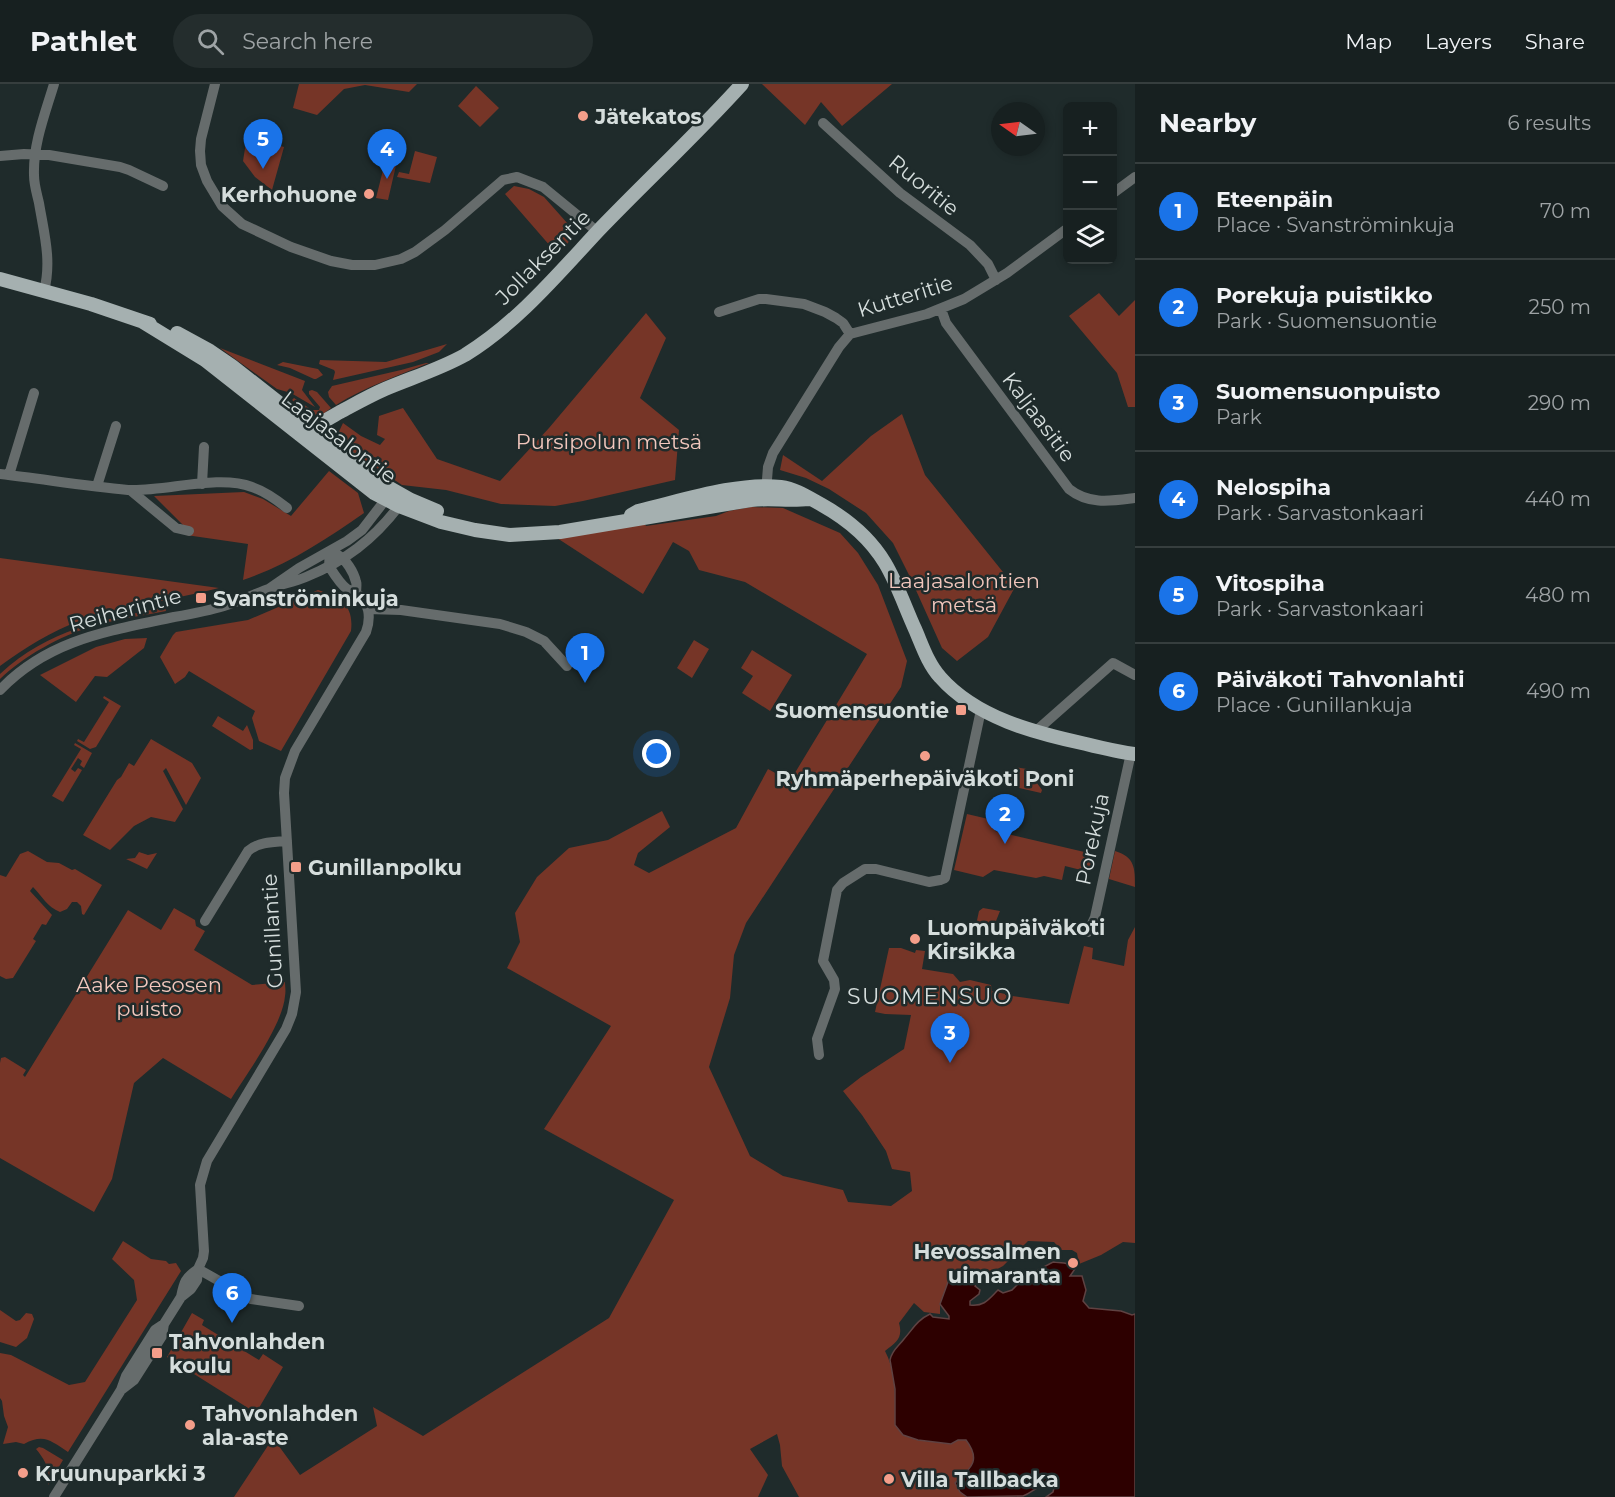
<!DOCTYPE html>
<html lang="en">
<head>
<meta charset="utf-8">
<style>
  :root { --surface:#172020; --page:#242d2d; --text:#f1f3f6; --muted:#9ea3a5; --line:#363e3e; --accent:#1a73e8 }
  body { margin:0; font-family:Montserrat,sans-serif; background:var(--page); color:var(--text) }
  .controls { position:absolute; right:18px; top:18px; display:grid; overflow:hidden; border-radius:9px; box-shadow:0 3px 9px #0003 }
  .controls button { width:54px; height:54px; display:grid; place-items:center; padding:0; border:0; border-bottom:2px solid var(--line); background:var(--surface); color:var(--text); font:30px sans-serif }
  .compass { position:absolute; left:991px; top:18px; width:54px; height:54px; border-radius:50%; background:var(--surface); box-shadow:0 3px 9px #0003; rotate:284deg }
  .you { position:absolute; left:657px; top:670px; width:21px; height:21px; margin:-15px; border:4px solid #fff; border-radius:50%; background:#1a73e8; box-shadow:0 0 0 9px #1a73e833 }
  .badge { display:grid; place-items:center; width:39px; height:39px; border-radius:50%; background:var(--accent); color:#fff; font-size:20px; font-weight:700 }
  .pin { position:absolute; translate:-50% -50px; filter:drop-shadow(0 2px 3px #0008) }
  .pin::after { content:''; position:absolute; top:32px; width:21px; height:18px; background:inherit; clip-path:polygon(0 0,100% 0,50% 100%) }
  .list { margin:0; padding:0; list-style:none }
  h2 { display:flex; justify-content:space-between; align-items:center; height:78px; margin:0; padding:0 24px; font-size:26px }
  h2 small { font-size:20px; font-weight:400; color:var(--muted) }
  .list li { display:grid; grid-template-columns:39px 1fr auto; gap:18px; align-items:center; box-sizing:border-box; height:96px; padding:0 24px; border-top:2px solid var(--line) }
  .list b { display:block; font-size:22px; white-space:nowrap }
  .list p { margin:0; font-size:20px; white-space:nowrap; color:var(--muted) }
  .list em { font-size:20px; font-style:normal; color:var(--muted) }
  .icon { flex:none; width:33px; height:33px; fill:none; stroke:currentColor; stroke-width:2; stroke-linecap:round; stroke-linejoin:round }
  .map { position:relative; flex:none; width:1135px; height:1413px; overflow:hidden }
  header { display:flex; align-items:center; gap:36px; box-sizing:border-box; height:84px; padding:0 30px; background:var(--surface); border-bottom:2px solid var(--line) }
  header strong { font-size:28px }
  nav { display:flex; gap:33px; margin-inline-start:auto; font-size:21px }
  .search { width:420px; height:54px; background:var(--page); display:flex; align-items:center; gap:15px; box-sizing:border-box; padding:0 21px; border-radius:33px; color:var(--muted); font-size:22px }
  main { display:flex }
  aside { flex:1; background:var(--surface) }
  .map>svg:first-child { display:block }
  .green { fill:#763527 }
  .water { fill:#2d0000; stroke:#5f4242; stroke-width:1.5 }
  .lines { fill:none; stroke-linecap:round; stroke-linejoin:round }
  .minor { stroke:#666c6c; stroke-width:10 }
  .major { stroke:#a5b0b0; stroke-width:14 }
  .poi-dot { fill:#f49e8a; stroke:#1f2b2b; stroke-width:2 }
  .labels { text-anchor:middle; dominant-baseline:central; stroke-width:5; stroke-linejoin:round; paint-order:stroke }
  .poi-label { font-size:21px; font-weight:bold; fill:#d5dddc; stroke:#1f2b2b; text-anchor:start }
  .street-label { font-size:21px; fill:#d5dddc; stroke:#1f2b2b }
  .park-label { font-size:21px; fill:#f2c7bd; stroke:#1f2b2b }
  .neighbourhood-label { font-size:22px; letter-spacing:1.5px; fill:#d5dddc; stroke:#1f2b2b }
</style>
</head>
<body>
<header>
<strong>Pathlet</strong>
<div class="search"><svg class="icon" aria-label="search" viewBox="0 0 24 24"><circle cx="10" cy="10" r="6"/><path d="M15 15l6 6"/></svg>Search here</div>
<nav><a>Map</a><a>Layers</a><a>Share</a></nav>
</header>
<main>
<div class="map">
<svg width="1135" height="1413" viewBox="0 0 1135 1413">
  <rect width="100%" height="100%" fill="#1f2b2b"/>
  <!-- green -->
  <path class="green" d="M299 0H417L409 8 365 1 344 5 317 31 293 24Z
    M762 0H892L842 42 821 18 805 41Z
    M476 2 499 24 480 43 458 22Z
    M247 52 284 63 272 106 255 93 243 77Z
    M415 67 437 73 430 99 397 93 399 88 409 90Z
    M386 74 397 77 388 116 376 114Z
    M514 102 529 105 544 113 576 149 558 171 505 110Z
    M1099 209 1119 232 1135 216V323H1128L1117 289 1069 232Z
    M646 229 666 254 640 314 679 346 675 396 583 417 555 422 501 420 446 406 402 401 335 356 343 339 361 352 380 361 385 355 377 351 379 332 403 324 437 375 500 397 549 344Z
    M447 260 439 268 413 278 333 296 335 288 334 286 319 280 320 276 386 278Z
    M220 264 305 297 302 306 315 323 291 309 277 305Z
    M283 278 318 285 323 291 316 295H314L290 284 277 281Z
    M426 279H429C397 292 365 303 336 321L329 313 328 308 332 302 401 286Z
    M312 306 317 308 331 324 323 330 313 331 312 332 292 316 294 314 312 326H319L320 323 309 310V307Z
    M902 330 925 391 1015 503 988 553 957 577 942 564 910 493 893 459 866 429 829 405 806 394 780 386 783 371 822 397 871 352Z
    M329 387 358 409 364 429C325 456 288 481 243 496L248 460 186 451 183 441 154 412 244 408 263 415 291 432Z
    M751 423 783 424 840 449 858 469 878 501 907 577 901 603 746 839 734 871 730 914 709 983 750 1072 783 1092 843 1106 848 1118 891 1122 912 1107 910 1088 892 1085 886 1067 862 1031 843 1007 861 993 904 965 911 931 885 930 875 928 889 864H901L915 869 916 866 925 867 922 885 953 890 960 898 970 896 991 901 992 907 1005 910V911L1069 920 1084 862 1093 864 1092 875 1124 882 1128 856 1135 843V1159L1123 1158 1101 1171 1079 1180 1077 1169 1072 1166H1061L1054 1158 1028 1157 1003 1182 979 1195 972 1187 948 1198 940 1220V1230L924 1228 914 1219 899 1239C903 1254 897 1258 885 1267 897 1290 895 1316 895 1341L918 1356 951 1360 958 1356H966C982 1377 970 1384 955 1399L960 1408 967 1413H799L782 1382 780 1361 777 1350 750 1365 768 1391 758 1413H234L273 1354 300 1391 377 1342 373 1323 423 1352 609 1234 674 1116 544 1045 611 942 507 884 520 858 515 829 537 793 569 764 608 756 662 727 670 743 638 769 634 781 649 789 736 744 768 685 790 697 867 570 745 498 699 486 689 467 673 458 643 510 557 454 644 439 646 442 716 432 729 427Z
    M0 474 219 504C173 516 125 522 80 537 51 547 25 564 0 582Z
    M318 506C341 514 354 521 351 547L281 667 259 657 252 634 255 627 189 587 185 593 175 600 160 573 173 551 176 548 248 536Z
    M165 523 166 527C142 532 117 535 93 542 60 552 24 572 0 595V590C48 545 103 536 165 523Z
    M147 554 144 564 107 593 95 592 76 618 40 591 96 563 125 555Z
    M694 556 709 565 692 594 677 584Z
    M752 566 792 591 770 627 742 609 753 592 741 584Z
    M104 612 121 622 96 663 90 665 77 657 78 655 84 658 109 618 103 614Z
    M218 632 243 647 247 641 253 656V665L250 666 212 642Z
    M151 655 192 679 201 694 186 721 166 684 163 687 183 725 175 738 151 733 134 742 110 766 83 751 117 696 121 693 129 679 134 682Z
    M75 659 92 669 84 684 80 681 82 677 78 674 71 685 75 688 78 684 82 686 63 718 52 712 81 665 74 661Z
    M1014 683 1027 685 1042 706 1041 709 1010 702Z
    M967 730 997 737 995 747 1093 770 1089 788 1065 782 1062 796 1044 792 1036 794 994 786 983 793 954 786Z
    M28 767 47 778 59 779 72 786 75 785 102 801 84 831 82 830 81 822 77 818H72L67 825 60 828C47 823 42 812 33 803L30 807 52 831 46 841 42 840 33 855 36 857 13 894 6 895 0 892V791L6 793 20 770Z
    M1115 767C1135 773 1135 784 1135 803L1109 795Z
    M139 768 148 771 157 769 147 785 126 775 135 774Z
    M174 824 195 836 196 842 205 847 194 866 252 901 285 898C285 902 286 907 285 912 283 940 247 990 231 1015L163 974 134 999 112 1095 94 1128 0 1074V979L1 974 5 973 26 986 23 991 25 993 128 826 161 846Z
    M983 824 1000 827 996 837 986 844 976 841 979 827Z
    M123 1157 151 1175 166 1177 169 1180 176 1179 181 1187 68 1368C51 1357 44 1349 24 1360L16 1358 3 1360 8 1343 4 1332 2 1317 0 1314V1269L11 1271 69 1301 85 1298 137 1216 134 1196 112 1175Z
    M0 1226 16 1237 20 1236 26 1229 32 1230 34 1235 27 1254 16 1263 0 1258Z
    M192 1229 204 1236 202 1241 259 1276 263 1270 283 1283 256 1329 167 1273Z
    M39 1363 43 1364 63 1376 48 1401C51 1386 45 1376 36 1365Z"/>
  <!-- water -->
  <path class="water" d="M1053 1178 1064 1179 1077 1182 1070 1192H1082L1086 1206 1083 1217 1089 1224 1121 1227 1132 1231 1135 1230V1413H1046L1053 1408 1054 1404C1035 1400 1037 1406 1023 1412L967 1413 960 1408 955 1399C970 1385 982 1377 966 1356H958L951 1360 918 1356 903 1351 895 1341V1305L890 1276C892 1266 898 1263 904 1255 913 1245 917 1236 930 1230L933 1233 949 1235V1232L940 1220 948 1198 960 1186 972 1187 979 1195 975 1202 980 1206 979 1210 970 1217V1221C984 1223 989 1215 998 1206L1003 1209 1012 1206 1025 1193Z"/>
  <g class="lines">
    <!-- minor -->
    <path class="minor" d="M215 0 201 55 200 67 201 81 207 97 222 122 242 140 291 163 331 177 352 181H375L401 175 415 168 445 146 503 96 517 93 543 103 598 148
      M823 39 900 109 970 161 988 180 996 196
      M0 72 24 70 49 71 120 83 129 86 163 102
      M1112 110 1135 93
      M44 207C52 177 44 149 39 119 37 110 34 101 34 91 33 60 45 30 54 0
      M941 225 946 239 1069 405C1089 421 1111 417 1135 414
      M719 228 759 215H766L804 220 825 228 836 234 843 239 850 250
      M0 390C43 395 85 402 128 406 165 408 218 390 252 403 264 407 277 416 287 424
      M9 391 34 309
      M202 400 204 363
      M97 402 116 342
      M130 406 176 444 189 447
      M766 408 768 383 773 369 839 263 850 250 927 230 964 215 1007 189 1068 144
      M338 471C346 476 354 488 356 498 357 498 356 508 356 509
      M368 525 401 526 500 540 526 548 544 557 567 582
      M0 606C49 555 109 547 174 533 191 530 208 527 224 522 240 517 255 510 271 504 282 500 294 498 306 493 345 477 373 456 399 422L397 409 386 415 362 446 347 457 299 484 270 504
      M1036 647 1113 579 1135 591
      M205 837 248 767C258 758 274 758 287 757
      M1088 848 1095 833 1131 669
      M819 971 817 955 835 905 834 896 823 877 837 806 843 799 865 785H876L929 798 940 796 945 794 981 626
      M198 1185 251 1215 299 1222
      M181 1213C184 1198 185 1194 198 1185
      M121 1306 134 1296 162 1252 164 1240 181 1213 191 1205 197 1196 198 1185 203 1174 204 1167 200 1101 207 1077 286 945 292 930 296 908 284 709 285 694 295 667 366 548C371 534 370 518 356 509 354 507 350 507 347 505 340 500 334 490 329 482L330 467
      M54 1413 121 1306 126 1292 155 1246 164 1240"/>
    <!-- major -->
    <path class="major" d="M0 195 91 220 150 240
      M143 238 205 276 374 409 399 422 441 438 475 446 510 451 560 448 751 416C770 414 789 417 809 415
      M177 249 210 267 232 282 381 399 411 416 437 427
      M310 353C316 340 328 335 340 328 355 320 369 312 385 305 411 294 440 285 465 271 517 239 557 191 598 147 646 97 696 51 742 0
      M631 431 638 427C681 417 737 398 781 403 796 405 809 414 822 421 847 435 870 454 885 479 897 499 905 523 915 545 922 561 928 580 940 593 976 634 1035 649 1086 660 1102 664 1119 668 1135 670"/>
  </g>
  <!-- markers -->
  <g class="poi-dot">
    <circle cx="583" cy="32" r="6"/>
    <circle cx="369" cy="110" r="6"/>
    <rect x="195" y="508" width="12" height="12" rx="3"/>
    <rect x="955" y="620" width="12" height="12" rx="3"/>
    <circle cx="925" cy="672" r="6"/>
    <rect x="290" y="777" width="12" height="12" rx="3"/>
    <circle cx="915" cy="855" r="6"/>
    <circle cx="1073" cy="1179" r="6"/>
    <rect x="151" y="1263" width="12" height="12" rx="3"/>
    <circle cx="190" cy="1341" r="6"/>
    <circle cx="23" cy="1389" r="6"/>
    <circle cx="889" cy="1395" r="6"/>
  </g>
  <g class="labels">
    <!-- poi labels -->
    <g class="poi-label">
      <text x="595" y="32">Jätekatos</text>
      <text x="357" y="110" text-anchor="end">Kerhohuone</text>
      <text x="213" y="514">Svanströminkuja</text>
      <text x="949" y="626" text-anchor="end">Suomensuontie</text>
      <text x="925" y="694" text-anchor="middle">Ryhmäperhepäiväkoti Poni</text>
      <text x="308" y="783">Gunillanpolku</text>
      <text x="927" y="843">Luomupäiväkoti<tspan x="927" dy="24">Kirsikka</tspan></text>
      <text x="1061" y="1167" text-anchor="end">Hevossalmen<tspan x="1061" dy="24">uimaranta</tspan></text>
      <text x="169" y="1257">Tahvonlahden<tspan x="169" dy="24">koulu</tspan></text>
      <text x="202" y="1329">Tahvonlahden<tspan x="202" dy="24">ala-aste</tspan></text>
      <text x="35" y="1389">Kruunuparkki 3</text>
      <text x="901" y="1395">Villa Tallbacka</text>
    </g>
    <!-- street labels -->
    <g class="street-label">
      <text transform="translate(924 101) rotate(39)">Ruoritie</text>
      <text transform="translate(543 173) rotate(-45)">Jollaksentie</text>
      <text transform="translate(905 212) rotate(-17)">Kutteritie</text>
      <text transform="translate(1039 333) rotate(53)">Kaljaasitie</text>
      <text transform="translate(339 353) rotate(37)">Laajasalontie</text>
      <text transform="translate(125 526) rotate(-15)">Reiherintie</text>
      <text transform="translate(1092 755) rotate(-78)">Porekuja</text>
      <text transform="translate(272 847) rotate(-93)">Gunillantie</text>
    </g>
    <!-- park labels -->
    <g class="park-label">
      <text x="609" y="357">Pursipolun metsä</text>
      <text x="964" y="496">Laajasalontien<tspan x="964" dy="24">metsä</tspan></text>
      <text x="149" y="900">Aake Pesosen<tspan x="149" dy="24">puisto</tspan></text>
    </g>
    <!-- neighbourhood labels -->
    <g class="neighbourhood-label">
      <text x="930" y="912">SUOMENSUO</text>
    </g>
  </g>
</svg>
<div class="controls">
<button>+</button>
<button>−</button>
<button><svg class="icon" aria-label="layers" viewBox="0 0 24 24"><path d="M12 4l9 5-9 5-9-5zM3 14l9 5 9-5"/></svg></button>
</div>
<svg class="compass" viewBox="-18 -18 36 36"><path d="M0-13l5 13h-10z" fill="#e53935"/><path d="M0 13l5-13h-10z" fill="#9ea3a5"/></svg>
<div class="you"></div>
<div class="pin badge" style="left:585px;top:599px">1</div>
<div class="pin badge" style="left:1005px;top:760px">2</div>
<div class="pin badge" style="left:950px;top:979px">3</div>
<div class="pin badge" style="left:387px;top:95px">4</div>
<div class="pin badge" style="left:263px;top:85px">5</div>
<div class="pin badge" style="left:232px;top:1239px">6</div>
</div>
<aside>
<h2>Nearby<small>6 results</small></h2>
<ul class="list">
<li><span class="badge">1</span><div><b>Eteenpäin</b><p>Place · Svanströminkuja</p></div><em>70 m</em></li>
<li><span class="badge">2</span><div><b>Porekuja puistikko</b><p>Park · Suomensuontie</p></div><em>250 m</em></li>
<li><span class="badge">3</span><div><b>Suomensuonpuisto</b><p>Park</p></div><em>290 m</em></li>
<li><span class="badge">4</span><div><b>Nelospiha</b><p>Park · Sarvastonkaari</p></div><em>440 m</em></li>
<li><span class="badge">5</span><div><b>Vitospiha</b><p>Park · Sarvastonkaari</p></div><em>480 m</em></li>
<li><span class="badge">6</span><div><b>Päiväkoti Tahvonlahti</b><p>Place · Gunillankuja</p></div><em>490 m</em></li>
</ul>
</aside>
</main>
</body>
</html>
